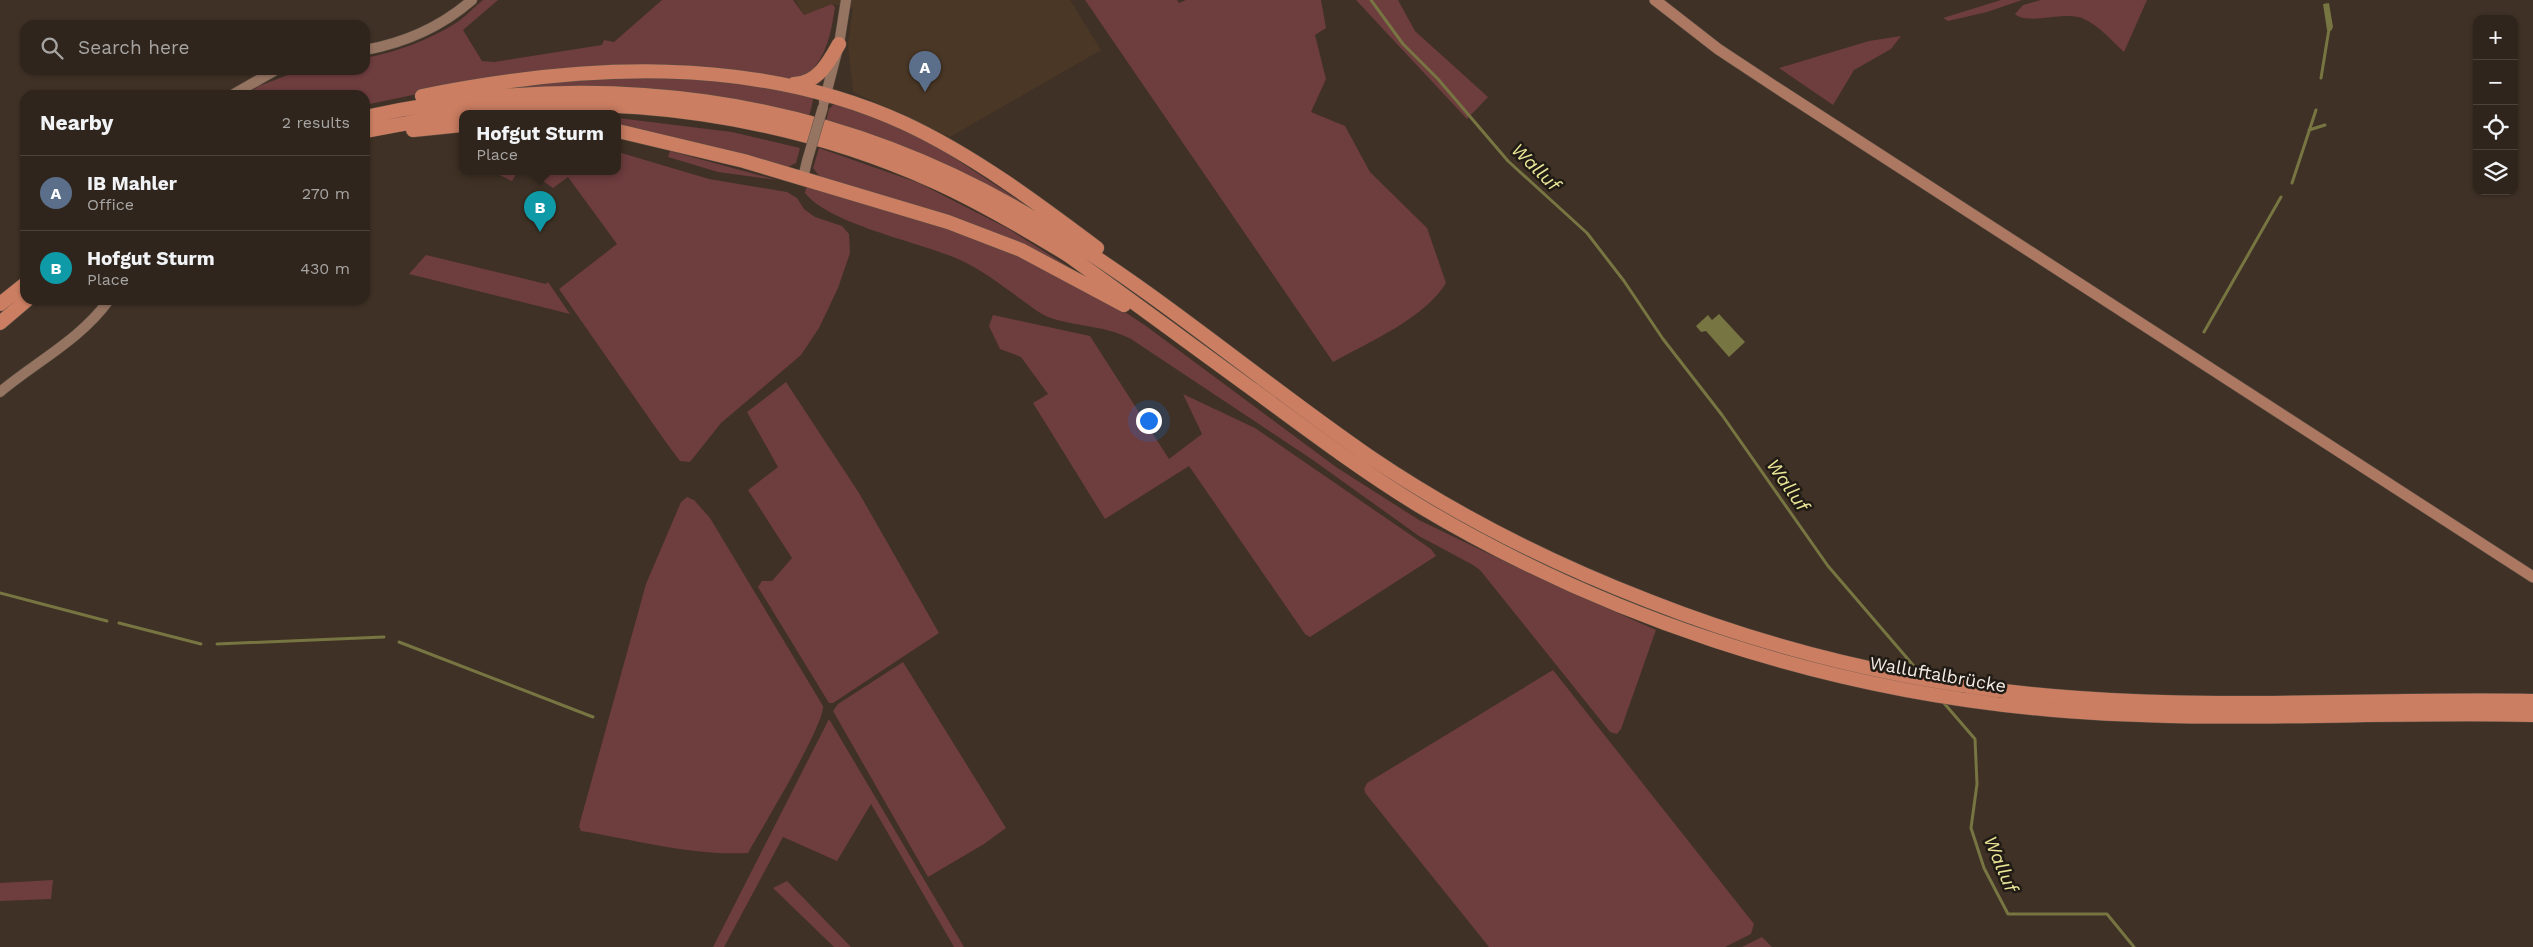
<!DOCTYPE html>
<html lang="en">
<head>
<meta charset="utf-8">
<style>
  :root { --surface:#2f251c; --page:#372d25; --text:#f1f3f6; --muted:#a7a5a3; --line:#4a423b; --accent:#8bbbb9 }
  body { margin:0; font-family:"Work Sans",sans-serif; background:var(--page); color:var(--text) }
  .controls { position:absolute; right:15px; top:15px; display:grid; overflow:hidden; border-radius:10px; box-shadow:0 1px 4px #0004 }
  .controls button { width:45px; height:45px; display:grid; place-items:center; padding:0; border:0; border-bottom:1px solid var(--line); background:var(--surface); color:var(--text); font:25px sans-serif }
  .you { position:absolute; left:1148px; top:420px; width:18px; height:18px; margin:-12px; border:4px solid #fff; border-radius:50%; background:#1a73e8; box-shadow:0 0 0 8px #1a73e833 }
  .badge { display:grid; place-items:center; width:32px; height:32px; border-radius:50%; background:var(--accent); color:#fff; font-size:16px; font-weight:700 }
  .pin { position:absolute; translate:-50% -41px; filter:drop-shadow(0 1px 2px #0008) }
  .pin::after { content:''; position:absolute; top:26px; width:18px; height:15px; background:inherit; clip-path:polygon(0 0,100% 0,50% 100%) }
  .popup { position:absolute; left:459px; top:110px; width:162px; height:65px; box-sizing:border-box; display:grid; place-content:center; border-radius:10px; background:var(--surface); filter:drop-shadow(0 1px 4px #0005); font-size:16px; white-space:nowrap; color:var(--muted) }
  .popup b { font-size:19px; color:var(--text) }
  .popup::after { content:''; position:absolute; left:50%; top:100%; margin-left:-10px; border:10px solid transparent; border-top-color:var(--surface) }
  .list { margin:0; padding:0; list-style:none }
  h2 { display:flex; justify-content:space-between; align-items:center; height:65px; margin:0; padding:0 20px; font-size:21px }
  h2 small { font-size:16px; font-weight:400; color:var(--muted) }
  .list li { display:grid; grid-template-columns:32px 1fr auto; gap:15px; align-items:center; box-sizing:border-box; height:75px; padding:0 20px; border-top:1px solid var(--line) }
  .list b { display:block; font-size:19px; white-space:nowrap }
  .list p { margin:0; font-size:16px; white-space:nowrap; color:var(--muted) }
  .list em { font-size:16px; font-style:normal; color:var(--muted) }
  .icon { flex:none; width:28px; height:28px; fill:none; stroke:currentColor; stroke-width:2; stroke-linecap:round; stroke-linejoin:round }
  .map { position:relative; flex:none; width:2533px; height:947px; overflow:hidden }
  .search { position:absolute; background:var(--surface); box-shadow:0 1px 4px #0004; left:20px; top:20px; width:350px; height:55px; display:flex; align-items:center; gap:12px; box-sizing:border-box; padding:0 18px; border-radius:15px; color:var(--muted); font-size:19px }
  .panel { position:absolute; background:var(--surface); box-shadow:0 1px 4px #0004; left:20px; top:90px; width:350px; height:215px; border-radius:15px }
  .map>svg:first-child { display:block }
  .built { fill:#4a3726 }
  .green { fill:#6e3d3e }
  .water { fill:#777542 }
  .lines { fill:none; stroke-linecap:round; stroke-linejoin:round }
  .stream { stroke:#777542; stroke-width:3 }
  .secondary-casing { stroke:#5c5045; stroke-width:11 }
  .primary-casing { stroke:#5c5045; stroke-width:12 }
  .highway-casing { stroke:#5c5045; stroke-width:15 }
  .secondary { stroke:#967462; stroke-width:10 }
  .primary { stroke:#ad7862; stroke-width:11 }
  .highway { stroke:#cb7e62; stroke-width:14 }
  .secondary-bridge-casing { stroke:#5c5045; stroke-width:11; stroke-linecap:butt }
  .secondary-bridge { stroke:#967462; stroke-width:10 }
  .labels { text-anchor:middle; dominant-baseline:central; stroke-width:5; stroke-linejoin:round; paint-order:stroke }
  .street-label { font-size:18px; fill:#f5ece4; stroke:#211b15 }
  .water-label { font-size:19px; font-style:italic; fill:#eae697; stroke:#211b15 }
</style>
</head>
<body>
<div class="map">
<svg width="2533" height="947" viewBox="0 0 2533 947">
  <rect width="100%" height="100%" fill="#3f3125"/>
  <!-- built -->
  <path class="built" d="M795 0H1070L1101 50 950 137 853 92 848 45 853 8 832 4 804 15Z"/>
  <!-- green -->
  <path class="green" d="M483 0H498L463 30 482 61 494 62 602 45 604 40 614 42 662 0H793L804 15 832 4 835 7C831 34 825 67 798 80L723 72 475 82 365 105V95H246L259 86 301 70H365V58C396 52 429 40 456 23 465 17 474 7 483 0Z
    M1085 0H1177L1179 3 1186 0H1321L1326 28 1315 35 1326 79 1311 112 1345 126 1370 172 1427 228 1446 283C1425 318 1369 342 1333 362Z
    M1356 0H1398L1415 31 1488 97 1467 119Z
    M2001 0H2022L1987 12 1948 21 1943 18Z
    M2041 0H2147L2124 52C2112 41 2099 26 2084 19 2066 10 2028 26 2015 14L2023 5Z
    M1901 36 1891 49 1854 70 1833 105 1779 68 1869 41Z
    M605 78H673L745 82 811 96 813 100 809 117C758 107 707 95 656 89 604 84 552 87 500 88L533 83Z
    M834 104 844 105 910 133 942 150 1061 228 826 122 829 109Z
    M618 118 732 132 800 148 796 163 788 167 618 127Z
    M819 148 919 183 1007 228 1088 279 820 177 813 168Z
    M670 151 777 180 718 172 668 157Z
    M618 152 709 179 787 192 797 198 804 209 815 217 842 226 849 234 850 253 838 288 819 328 801 355 721 423 690 462 680 461 665 441 559 289 617 244 568 177 553 188 528 171H618Z
    M491 171H518L512 181Z
    M811 187 944 226 1030 260 1104 298 1146 326 1336 467 1419 520 1537 577 1656 630 1621 729 1617 734 1610 732 1480 570 1473 565 1419 536 1310 458 1131 339C1106 326 1081 327 1054 319 1042 316 1032 307 1022 300 1001 285 981 269 958 259 919 242 829 224 805 193L806 188Z
    M426 255 546 284 548 282 570 314 409 274Z
    M993 315 1090 336 1169 459 1202 434 1183 394 1255 428 1431 549 1436 556 1310 637 1305 634 1189 466 1105 519 1033 403 1048 394 1021 357 1000 349 989 326Z
    M786 382 859 493 939 633 833 703H829L758 587 762 581H772L792 558 748 490 778 467 747 412Z
    M687 497 694 500 710 518 823 706C824 726 762 828 748 853 692 856 636 840 581 831L579 826 646 584 681 502Z
    M903 662 1006 828 984 844 928 877 833 711 838 704Z
    M1553 670 1754 924 1751 934 1725 947H1489L1366 794 1364 789 1367 783Z
    M829 719 964 947H954L871 804 837 861 783 837 724 947H713Z
    M53 880 51 899 0 901V883Z
    M787 881 851 947H834L773 888Z
    M1762 937 1772 947H1742Z"/>
  <!-- water -->
  <path class="water" d="M2329 3 2333 27 2331 31 2327 30 2323 4Z
    M1719 314 1745 342 1729 357 1706 331 1701 332 1696 326 1708 315 1712 320Z"/>
  <g class="lines">
    <!-- stream -->
    <path class="stream" d="M1371 0 1403 44 1438 79 1508 161 1587 233 1624 281 1663 339 1722 415 1828 566 1919 672
      M2321 78 2329 29
      M2309 130 2325 125
      M2292 183 2316 110
      M2204 332 2281 197
      M0 593 107 621
      M119 623 201 644
      M399 642 593 717
      M217 644 384 637
      M1943 702 1975 739 1977 784 1971 828 1984 868 2008 914H2107L2134 947"/>
    <!-- secondary casing -->
    <g class="secondary-casing">
      <path id="secondary" d="M365 50C404 43 442 26 472 0
        M232 95 276 70
        M824 102 839 44 846 0
        M803 178 807 161
        M0 392C37 361 80 340 109 300"/>
    </g>
    <!-- primary casing -->
    <g class="primary-casing">
      <path id="primary" d="M1655 0 1718 49 1774 86 2533 577"/>
    </g>
    <!-- highway casing -->
    <g class="highway-casing">
      <path id="highway" d="M794 84C818 83 829 62 839 44
        M422 96C581 64 753 54 904 123 973 155 1037 203 1097 248
        M463 113C620 91 788 116 933 181 980 202 1024 228 1068 255 1131 300 1193 346 1255 391 1308 430 1361 470 1418 505 1603 616 1817 687 2032 708 2199 725 2366 711 2533 715
        M365 117C596 66 823 94 1028 215 1149 285 1255 378 1370 457 1457 516 1551 563 1649 601 1786 655 1932 688 2079 698 2230 709 2382 698 2533 701
        M413 130 462 125
        M365 131 462 113
        M618 131 744 161 948 222 1021 250 1124 305
        M0 304 25 284
        M0 323 27 300"/>
    </g>
    <!-- secondary -->
    <use href="#secondary" class="secondary"/>
    <!-- primary -->
    <use href="#primary" class="primary"/>
    <!-- highway -->
    <use href="#highway" class="highway"/>
    <!-- secondary-bridge casing -->
    <g class="secondary-bridge-casing">
      <path id="secondary-bridge" d="M807 161 823 107"/>
    </g>
    <!-- secondary-bridge -->
    <use href="#secondary-bridge" class="secondary-bridge"/>
  </g>
  <g class="labels">
    <!-- street labels -->
    <g class="street-label">
      <text transform="translate(1938 674) rotate(10)">Walluftalbrücke</text>
    </g>
    <!-- water labels -->
    <g class="water-label">
      <text transform="translate(1536 167) rotate(44)">Walluf</text>
      <text transform="translate(1788 485) rotate(55)">Walluf</text>
      <text transform="translate(2001 864) rotate(67)">Walluf</text>
    </g>
  </g>
</svg>
<div class="controls">
<button>+</button>
<button>−</button>
<button><svg class="icon" aria-label="locate" viewBox="0 0 24 24"><circle cx="12" cy="12" r="6"/><path d="M12 2v4M12 18v4M2 12h4M18 12h4"/></svg></button>
<button><svg class="icon" aria-label="layers" viewBox="0 0 24 24"><path d="M12 4l9 5-9 5-9-5zM3 14l9 5 9-5"/></svg></button>
</div>
<div class="you"></div>
<div class="pin badge" style="left:925px;top:92px;background:#5c6f8a">A</div>
<div class="pin badge" style="left:540px;top:232px;background:#0f9aa8">B</div>
<div class="popup"><b>Hofgut Sturm</b>Place</div>
<div class="search"><svg class="icon" aria-label="search" viewBox="0 0 24 24"><circle cx="10" cy="10" r="6"/><path d="M15 15l6 6"/></svg>Search here</div>
<section class="panel">
<h2>Nearby<small>2 results</small></h2>
<ul class="list">
<li><span class="badge" style="background:#5c6f8a">A</span><div><b>IB Mahler</b><p>Office</p></div><em>270 m</em></li>
<li><span class="badge" style="background:#0f9aa8">B</span><div><b>Hofgut Sturm</b><p>Place</p></div><em>430 m</em></li>
</ul>
</section>
</div>
</body>
</html>
